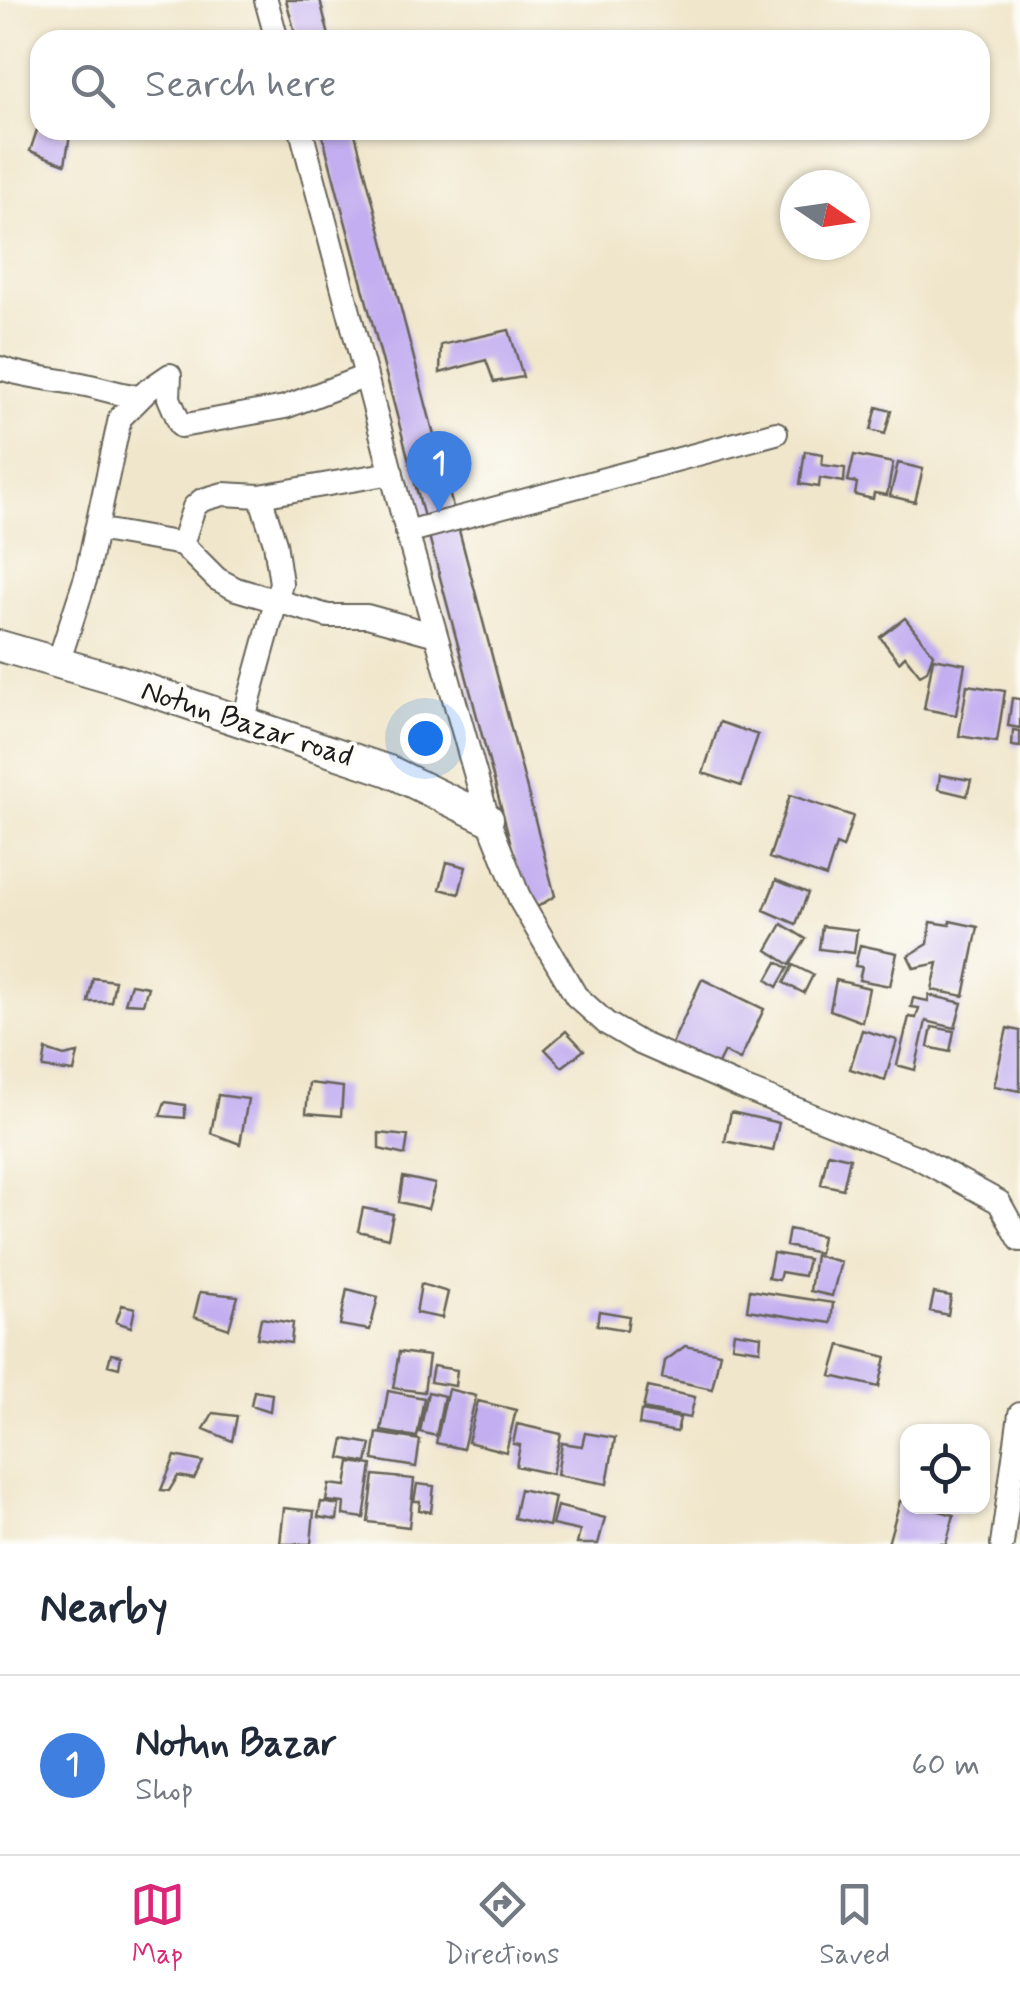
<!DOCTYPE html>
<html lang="en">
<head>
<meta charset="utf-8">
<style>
  :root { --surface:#fff; --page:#f6f6f7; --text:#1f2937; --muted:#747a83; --line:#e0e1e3; --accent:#db2777 }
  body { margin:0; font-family:Mynerve,sans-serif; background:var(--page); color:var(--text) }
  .controls { position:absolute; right:30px; bottom:30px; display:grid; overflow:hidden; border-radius:20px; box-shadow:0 2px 8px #0004 }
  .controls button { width:90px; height:90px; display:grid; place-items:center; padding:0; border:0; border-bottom:2px solid var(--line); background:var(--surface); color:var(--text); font:50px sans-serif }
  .compass { position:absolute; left:780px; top:170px; width:90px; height:90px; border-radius:50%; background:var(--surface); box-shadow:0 2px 8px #0004; rotate:103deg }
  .you { position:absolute; left:425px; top:738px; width:35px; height:35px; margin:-25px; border:8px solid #fff; border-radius:50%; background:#1a73e8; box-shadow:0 0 0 15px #1a73e833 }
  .badge { display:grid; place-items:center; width:65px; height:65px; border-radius:50%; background:var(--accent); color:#fff; font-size:32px; font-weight:700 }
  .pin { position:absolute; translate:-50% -82px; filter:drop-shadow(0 2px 5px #0008) }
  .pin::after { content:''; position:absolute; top:52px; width:35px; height:30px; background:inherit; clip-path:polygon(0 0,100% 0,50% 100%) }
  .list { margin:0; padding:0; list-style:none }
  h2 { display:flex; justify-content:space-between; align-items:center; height:130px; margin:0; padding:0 40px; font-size:42px }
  h2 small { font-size:32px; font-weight:400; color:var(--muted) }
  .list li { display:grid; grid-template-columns:65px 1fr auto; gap:30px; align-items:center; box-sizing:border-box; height:180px; padding:0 40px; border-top:2px solid var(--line) }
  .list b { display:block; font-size:38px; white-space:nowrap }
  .list p { margin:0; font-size:32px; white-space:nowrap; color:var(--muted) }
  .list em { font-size:32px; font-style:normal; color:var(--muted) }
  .icon { flex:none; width:55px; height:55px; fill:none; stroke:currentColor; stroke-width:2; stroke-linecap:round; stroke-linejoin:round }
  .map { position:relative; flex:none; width:1020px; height:1544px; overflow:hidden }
  .search { position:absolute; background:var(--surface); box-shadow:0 2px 8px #0004; left:30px; right:30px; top:30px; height:110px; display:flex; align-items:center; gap:25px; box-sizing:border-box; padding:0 35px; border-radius:30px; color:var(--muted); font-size:38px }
  .sheet { height:310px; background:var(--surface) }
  nav { display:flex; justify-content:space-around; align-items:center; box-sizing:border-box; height:140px; border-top:2px solid var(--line); background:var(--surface); font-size:28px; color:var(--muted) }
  nav a { display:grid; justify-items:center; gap:5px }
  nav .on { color:var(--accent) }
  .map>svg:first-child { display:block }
  .building { fill:#c2aef0 }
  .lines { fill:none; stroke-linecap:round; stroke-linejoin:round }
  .street-casing { stroke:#666359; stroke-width:26 }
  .secondary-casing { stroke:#666359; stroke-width:34 }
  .street { stroke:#fff; stroke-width:22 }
  .secondary { stroke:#fff; stroke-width:30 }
  .labels { text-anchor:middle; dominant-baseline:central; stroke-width:8; stroke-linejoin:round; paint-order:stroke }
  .street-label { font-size:30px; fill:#1c1c1c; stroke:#fdfcf7 }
</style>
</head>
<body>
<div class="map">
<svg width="1020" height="1544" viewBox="0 0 1020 1544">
  <rect width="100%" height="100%" fill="#fdfcf7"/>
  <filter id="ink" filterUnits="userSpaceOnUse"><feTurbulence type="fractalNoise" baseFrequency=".01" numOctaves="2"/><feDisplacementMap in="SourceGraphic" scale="20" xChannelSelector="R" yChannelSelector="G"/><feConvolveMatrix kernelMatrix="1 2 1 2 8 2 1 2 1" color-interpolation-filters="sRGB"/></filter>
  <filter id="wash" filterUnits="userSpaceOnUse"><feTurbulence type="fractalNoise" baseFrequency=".0048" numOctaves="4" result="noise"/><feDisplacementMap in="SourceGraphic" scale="40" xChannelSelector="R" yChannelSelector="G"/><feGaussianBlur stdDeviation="2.25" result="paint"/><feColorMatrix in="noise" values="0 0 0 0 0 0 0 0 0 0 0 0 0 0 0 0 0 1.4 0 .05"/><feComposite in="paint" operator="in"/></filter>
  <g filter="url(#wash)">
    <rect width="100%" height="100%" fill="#f0e6cb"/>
    <g id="blocks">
      <!-- building -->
      <path class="building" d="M286 0H320L330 40H297Z
        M37 130 70 135 65 164 30 151Z
        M321 130H354L555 896 529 912Z
        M509 330 523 377 494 382 486 360 440 373 441 345Z
        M877 407 891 411 885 434 871 430Z
        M805 451 823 454 822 465 845 468 844 482 820 478 819 487 800 484Z
        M854 455 893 463 887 495 874 493 873 499 855 495 857 483 848 481Z
        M898 463 923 469 915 502 890 496Z
        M905 618 933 654 927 671 920 675 905 656 899 662 880 637Z
        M933 658 965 664 956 715 924 709Z
        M967 685 1005 691 997 742 959 736Z
        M1012 698 1020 699V728L1008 726Z
        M720 722 758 735 741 786 703 773Z
        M1013 730 1020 731V747L1012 746Z
        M940 775 971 780 967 796 938 789Z
        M790 795 853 816 843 848 836 845 826 877 769 858Z
        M447 862 466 867 459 894 440 889Z
        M776 880 808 893 796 924 764 910Z
        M950 921 978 927 964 996 932 990 938 963 914 968 908 956 928 944 931 922 950 925Z
        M782 924 806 939 790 965 767 950Z
        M822 926 857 930 854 953 819 949Z
        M860 945 897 953 890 986 859 980 862 967 855 966Z
        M777 962 788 968 777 987 767 980Z
        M793 965 813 975 804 993 784 983Z
        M93 978 115 981 111 1002H88Z
        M702 979 764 1009 740 1060 724 1052 715 1070 670 1048Z
        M836 980 869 988 862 1022 830 1010Z
        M131 984 148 987 143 1004 125 1003Z
        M929 995 962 1003 955 1028 926 1021 915 1070 897 1065 909 1017 916 1018 919 1008 911 1007 913 998 928 1001Z
        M932 1027 954 1031 950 1052 928 1047Z
        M1007 1028 1020 1031V1091L994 1086Z
        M862 1030 897 1040 885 1080 850 1069Z
        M566 1031 584 1050 562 1067 545 1049Z
        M46 1050 64 1056 78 1053 74 1072 43 1068Z
        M309 1083 343 1087 341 1116 306 1113Z
        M218 1095 248 1099 240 1144 211 1133Z
        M165 1102 185 1105V1118L160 1116Z
        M731 1112 779 1123 773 1151 725 1141Z
        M379 1133 408 1136 405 1155 379 1149Z
        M828 1153 850 1158 843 1189 821 1184Z
        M403 1177 435 1184 428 1209 399 1202Z
        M363 1208 393 1214 388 1238 358 1231Z
        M789 1229 822 1236 819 1253 786 1246Z
        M773 1253 808 1259 804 1276 781 1272 779 1280 768 1278Z
        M815 1255 841 1262 832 1296 810 1291Z
        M421 1284 448 1292 442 1318 416 1313Z
        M347 1289 378 1297 370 1330 340 1325Z
        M750 1290 833 1303 831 1323 747 1310Z
        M200 1292 238 1296 229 1329 194 1317Z
        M934 1293 951 1296 948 1315 930 1311Z
        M122 1305 135 1308 131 1327 116 1322Z
        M599 1311 629 1316 627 1330 597 1325Z
        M261 1318 293 1323 291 1343 257 1338Z
        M734 1332 761 1336 760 1350 732 1346Z
        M840 1345 886 1357 879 1387 831 1376Z
        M685 1346 720 1353 712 1389 662 1378 665 1361Z
        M399 1352 429 1356 424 1392 393 1388Z
        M111 1354 121 1356 119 1368 108 1365Z
        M433 1366 457 1370 455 1386 430 1382Z
        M648 1387 695 1397 690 1418 643 1409Z
        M448 1389 476 1396 463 1449 436 1443Z
        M254 1391 272 1394 270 1411 251 1405Z
        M388 1391 424 1398 417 1437 381 1431Z
        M428 1392 444 1396 436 1436 420 1432Z
        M478 1401 516 1410 506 1452 468 1442Z
        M641 1411 680 1418 677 1432 639 1425Z
        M213 1413 237 1416 232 1441 204 1429Z
        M517 1424 561 1434 552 1474 516 1466 520 1445 513 1444Z
        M377 1433 420 1440 416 1467 373 1460Z
        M585 1433 615 1438 607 1484 557 1475 562 1443 582 1446Z
        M344 1439 371 1444 367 1463 340 1458Z
        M175 1456 203 1462 194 1479 178 1476 169 1491 161 1490Z
        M350 1462 372 1465 364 1518 343 1515 344 1503 326 1501 329 1484 346 1486Z
        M374 1475 414 1479 409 1527 368 1522Z
        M417 1484 434 1486 431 1512 419 1510 420 1501H414Z
        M520 1489 555 1497 549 1526 514 1518Z
        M900 1501 908 1502V1506H922L954 1515 946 1544H888Z
        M321 1502 339 1505 337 1520 318 1517Z
        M557 1506 605 1518 598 1544H577L580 1531 552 1525Z
        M284 1508 314 1511 311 1544H280Z"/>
    </g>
  </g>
  <g filter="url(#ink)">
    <use href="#blocks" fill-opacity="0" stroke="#666359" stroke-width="2.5"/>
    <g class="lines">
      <!-- street casing -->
      <g class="street-casing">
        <path id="street" d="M266 0 277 40
          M301 130 407 532 488 819 521 902 576 996 606 1023 640 1043 743 1088 917 1157 999 1202 1020 1240
          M0 368C28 378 57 379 86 385 105 389 120 395 140 397
          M96 529 182 544 194 507 202 500 223 494 260 496 392 473
          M407 532 776 433
          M182 544 217 579 236 589 328 616H367L436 635
          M58 663 86 577 120 418 148 390 170 375 169 398 181 426 285 407 366 376
          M243 722 281 583 275 543 260 496
          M1002 1544 1020 1414"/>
      </g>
      <!-- secondary casing -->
      <g class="secondary-casing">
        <path id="secondary" d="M0 646 121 681 389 771 488 819"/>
      </g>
      <!-- street -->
      <use href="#street" class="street"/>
      <!-- secondary -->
      <use href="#secondary" class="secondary"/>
    </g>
  </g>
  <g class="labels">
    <!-- street labels -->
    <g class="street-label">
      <text transform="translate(247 724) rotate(18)">Notun Bazar road</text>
    </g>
  </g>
</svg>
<div class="controls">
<button><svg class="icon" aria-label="locate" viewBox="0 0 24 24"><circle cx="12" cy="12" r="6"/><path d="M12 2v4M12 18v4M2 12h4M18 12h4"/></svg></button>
</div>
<svg class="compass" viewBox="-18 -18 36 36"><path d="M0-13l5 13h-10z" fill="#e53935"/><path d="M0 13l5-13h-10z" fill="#747a83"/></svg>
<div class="you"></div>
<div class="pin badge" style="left:439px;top:513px;background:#3f7fe0">1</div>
<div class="search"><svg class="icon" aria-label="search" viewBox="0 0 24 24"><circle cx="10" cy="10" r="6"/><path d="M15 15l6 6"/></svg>Search here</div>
</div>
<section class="sheet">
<h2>Nearby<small></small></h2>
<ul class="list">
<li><span class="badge" style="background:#3f7fe0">1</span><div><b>Notun Bazar</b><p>Shop</p></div><em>60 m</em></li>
</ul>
</section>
<nav>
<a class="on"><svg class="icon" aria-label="map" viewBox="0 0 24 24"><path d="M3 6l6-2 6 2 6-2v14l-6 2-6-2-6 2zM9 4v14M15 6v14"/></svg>Map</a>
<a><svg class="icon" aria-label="directions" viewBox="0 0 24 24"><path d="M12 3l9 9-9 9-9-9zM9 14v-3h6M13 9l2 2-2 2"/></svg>Directions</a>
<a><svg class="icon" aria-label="saved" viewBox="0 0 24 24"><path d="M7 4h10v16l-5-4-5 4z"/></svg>Saved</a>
</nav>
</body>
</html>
